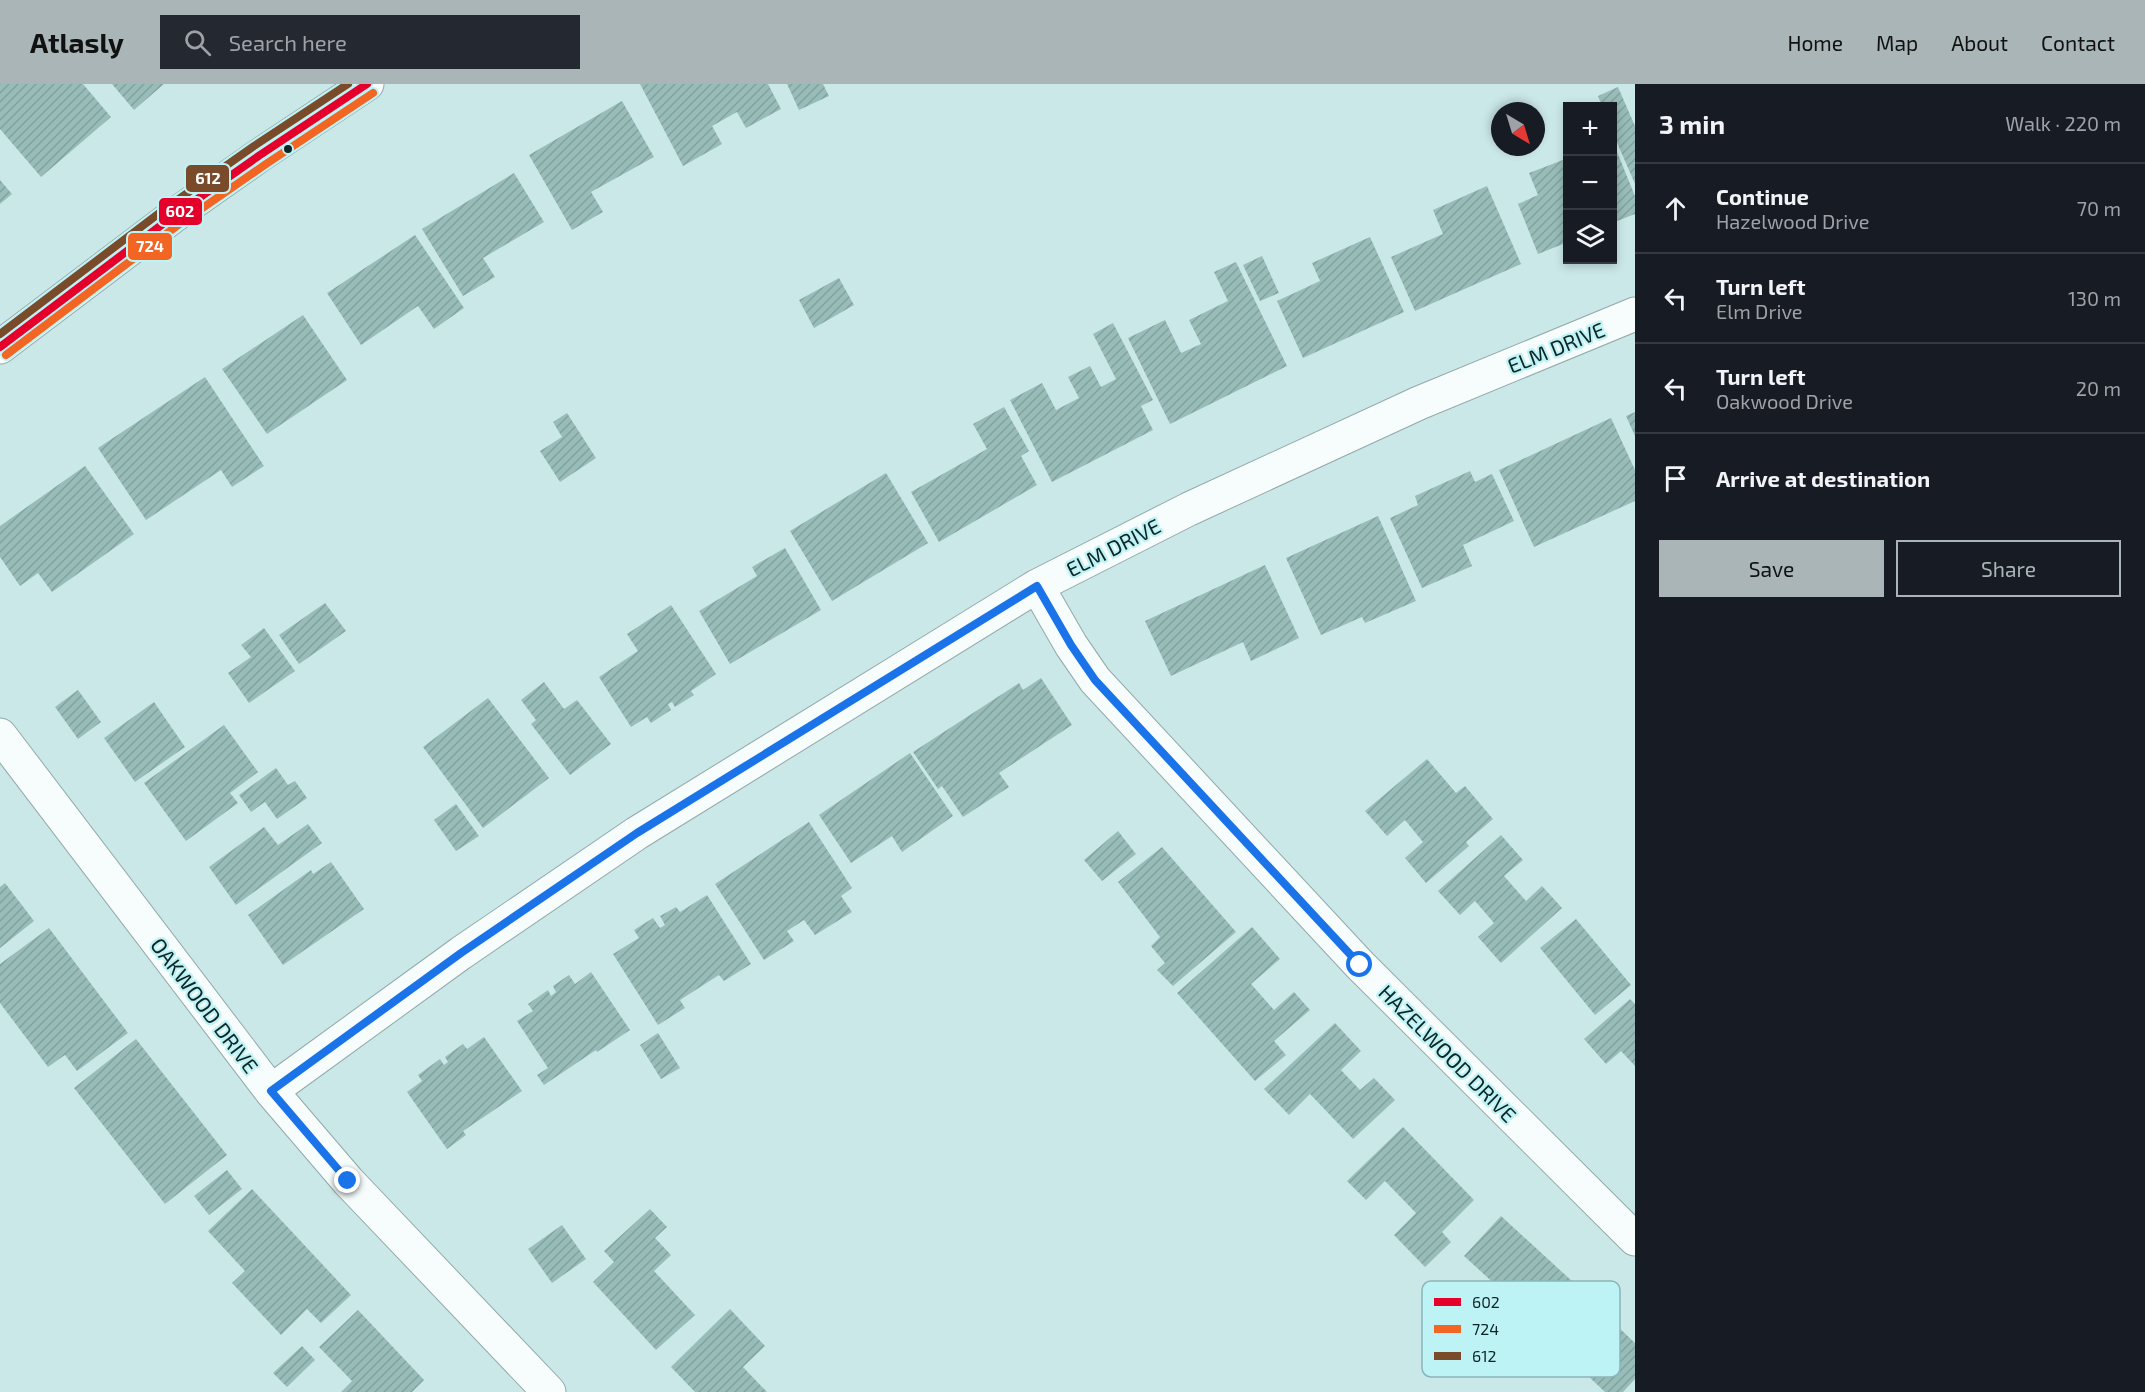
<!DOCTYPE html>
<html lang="en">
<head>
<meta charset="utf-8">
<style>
  :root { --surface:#171b24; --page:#242831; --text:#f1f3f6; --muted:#9ea1a6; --line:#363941; --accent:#a9b5b7 }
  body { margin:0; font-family:"Exo 2",sans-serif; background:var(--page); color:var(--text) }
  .controls { position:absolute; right:18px; top:18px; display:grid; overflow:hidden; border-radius:0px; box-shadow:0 3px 9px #0003 }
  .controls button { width:54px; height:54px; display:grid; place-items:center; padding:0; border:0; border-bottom:2px solid var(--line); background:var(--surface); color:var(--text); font:30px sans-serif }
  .compass { position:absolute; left:1491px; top:18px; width:54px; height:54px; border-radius:50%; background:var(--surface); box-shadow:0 3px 9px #0003; rotate:142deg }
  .stop { position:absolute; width:18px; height:18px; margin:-14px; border:4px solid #1a73e8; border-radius:50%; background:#fff }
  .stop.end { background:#1a73e8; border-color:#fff; box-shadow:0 2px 6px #0008 }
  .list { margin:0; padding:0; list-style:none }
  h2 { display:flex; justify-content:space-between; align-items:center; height:78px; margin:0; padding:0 24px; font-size:26px }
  h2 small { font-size:20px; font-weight:400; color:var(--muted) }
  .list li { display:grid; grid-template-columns:39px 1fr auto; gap:18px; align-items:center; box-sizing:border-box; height:90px; padding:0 24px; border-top:2px solid var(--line) }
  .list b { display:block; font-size:22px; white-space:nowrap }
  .list p { margin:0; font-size:20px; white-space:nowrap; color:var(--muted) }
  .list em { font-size:20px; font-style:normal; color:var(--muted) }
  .actions { display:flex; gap:12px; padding:18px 24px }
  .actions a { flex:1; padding:14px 0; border:2px solid var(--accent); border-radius:0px; text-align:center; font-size:21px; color:var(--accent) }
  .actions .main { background:var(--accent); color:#111 }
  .icon { flex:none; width:33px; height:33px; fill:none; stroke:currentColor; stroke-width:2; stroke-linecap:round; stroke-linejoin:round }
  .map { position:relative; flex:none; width:1635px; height:1308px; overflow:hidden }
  header { display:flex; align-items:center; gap:36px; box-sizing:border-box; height:84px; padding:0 30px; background:var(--accent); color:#111 }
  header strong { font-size:28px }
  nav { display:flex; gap:33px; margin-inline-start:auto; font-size:21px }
  .search { width:420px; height:54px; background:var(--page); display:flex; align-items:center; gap:15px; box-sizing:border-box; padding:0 21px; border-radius:0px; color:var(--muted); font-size:22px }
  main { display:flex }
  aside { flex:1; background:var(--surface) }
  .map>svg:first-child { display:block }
  .building { fill:url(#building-hatch) }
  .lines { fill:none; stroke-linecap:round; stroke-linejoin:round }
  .minor-casing { stroke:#93a9aa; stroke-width:35 }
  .primary-casing { stroke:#93a9aa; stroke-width:35 }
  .minor { stroke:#f7fcfc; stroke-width:33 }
  .primary { stroke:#f7fcfc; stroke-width:33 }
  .bus-1-casing { stroke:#bef3f6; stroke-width:12 }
  .bus-2-casing { stroke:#bef3f6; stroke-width:12 }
  .bus-3-casing { stroke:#bef3f6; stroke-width:12 }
  .bus-1 { stroke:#e4002b; stroke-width:8 }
  .bus-2 { stroke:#f26522; stroke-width:8 }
  .bus-3 { stroke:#7a4b2a; stroke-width:8 }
  .route { stroke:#1a73e8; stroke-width:8 }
  .bus-dot { fill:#0f2425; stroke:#bef3f6; stroke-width:2 }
  .labels { text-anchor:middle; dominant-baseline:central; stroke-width:4.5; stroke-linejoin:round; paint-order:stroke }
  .street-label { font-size:21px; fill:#0f2425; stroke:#bef3f6 }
  .key { fill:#bef3f6; stroke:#8ab5b7; stroke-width:1.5 }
  .key-label { font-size:16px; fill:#0f2425 }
  .line-badge { stroke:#bef3f6; stroke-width:2 }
  .badge-label { font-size:16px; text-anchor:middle; font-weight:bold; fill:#fff }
</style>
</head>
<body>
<header>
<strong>Atlasly</strong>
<div class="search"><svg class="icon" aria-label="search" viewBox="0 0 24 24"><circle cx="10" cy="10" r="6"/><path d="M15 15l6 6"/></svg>Search here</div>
<nav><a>Home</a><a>Map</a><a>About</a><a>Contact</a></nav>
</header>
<main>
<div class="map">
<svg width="1635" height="1308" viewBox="0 0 1635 1308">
  <defs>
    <pattern id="building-hatch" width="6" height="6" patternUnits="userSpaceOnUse" patternTransform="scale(1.5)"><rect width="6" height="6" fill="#98bdb9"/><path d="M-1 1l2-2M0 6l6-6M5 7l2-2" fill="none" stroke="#82a29f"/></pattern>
  </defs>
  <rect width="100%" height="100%" fill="#cbe8e9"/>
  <!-- building -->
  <path class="building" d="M0 0H83L111 33 41 93 0 45Z
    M112 0H164L134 26Z
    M640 0H768L781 25 746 44 737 28 712 42 722 60 683 82Z
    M787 0H823L829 12 799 26Z
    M1618 3 1635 42V100L1612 47V22H1602L1598 12Z
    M622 17 654 73 591 108 603 128 572 146 529 71Z
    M1613 58 1635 112V130L1612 139Z
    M1568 74V158L1538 170 1518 120 1538 111 1529 89Z
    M514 89 544 138 483 174 495 193 463 212 422 145Z
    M0 96 12 110 0 120Z
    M1487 102 1521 180 1415 227 1391 173 1443 150 1433 126Z
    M415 151 464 224 434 245 418 222 361 261 327 209Z
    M1370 153 1404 228 1303 274 1277 217 1320 197 1312 179Z
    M1262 172 1279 209 1260 217 1243 181Z
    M1236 178 1287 282 1170 340 1128 254 1165 236 1181 269 1201 260 1189 236 1228 217 1214 188Z
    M839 194 854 221 814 244 799 216Z
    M303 231 347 296 267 350 222 285Z
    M1113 239 1153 316 1141 322 1153 346 1052 398 1010 316 1042 299 1056 326 1079 314 1068 293 1090 282 1101 303 1116 295 1093 250Z
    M205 293 264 382 232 403 221 386 146 436 98 364Z
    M1004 323 1029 367 1021 372 1037 401 939 458 911 408 987 365 973 340Z
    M1635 328V352L1626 332Z
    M567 329 596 374 560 398 540 367 562 353 553 338Z
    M1611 334 1635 386V417L1534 463 1499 386Z
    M85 382 134 450 52 508 38 489 20 502 0 473V442Z
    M1470 387 1475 398 1492 390 1514 437 1463 461 1472 482 1422 504 1390 434 1418 421 1415 412Z
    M886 389 928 459 832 517 790 447Z
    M1378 432 1416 517 1365 539 1362 533 1321 551 1286 474Z
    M785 464 821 526 730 580 699 527 757 492 752 483Z
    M1265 481 1299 554 1251 577 1243 558 1171 592 1145 537Z
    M325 519 346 547 299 580 279 551Z
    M671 521 716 590 691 607 694 611 675 623 672 618 668 620 671 626 651 639 647 633 631 643 599 593 638 567 627 550Z
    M264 544 295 587 249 619 228 589 251 573 241 561Z
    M1041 594 1072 641 999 689 1009 703 963 733 942 702 938 705 913 668 1019 599 1023 606Z
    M544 598 564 625 577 616 611 660 570 691 531 640 536 636 521 616Z
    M78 606 101 638 78 655 55 623Z
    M488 614 549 694 483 744 423 663Z
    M154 618 185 663 135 698 104 654Z
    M224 641 258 688 230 709 238 719 186 757 144 699Z
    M910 669 953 732 902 768 892 752 851 779 819 731Z
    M1427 675 1456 709 1465 702 1493 735 1466 758 1469 762 1426 799 1405 774 1423 758 1405 736 1387 752 1365 727Z
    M276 684 288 701 295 697 307 714 277 735 265 718 251 728 239 711Z
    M456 720 479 752 456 767 434 736Z
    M809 738 852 804 841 812 852 828 815 851 804 836 787 847 794 857 764 876 715 800Z
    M308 740 322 759 236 821 209 783 264 743 278 761Z
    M1118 747 1136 770 1102 797 1084 776Z
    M1501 751 1523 776 1504 792 1526 817 1542 802 1562 824 1501 879 1478 853 1494 839 1475 817 1460 831 1438 807Z
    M1162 763 1236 848 1173 902 1157 886 1165 879 1151 862 1160 853 1118 798Z
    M331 778 364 825 283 881 248 831 311 786 313 790Z
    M5 799 34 837 0 864V803Z
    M707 811 751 880 724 897 719 891 680 916 685 924 658 941 613 870 639 854 634 846 653 834 660 844 665 841 660 832 676 823 680 828Z
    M1576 835 1631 901 1595 931 1540 864Z
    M1252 843 1280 875 1251 900 1274 926 1294 908 1310 926 1274 957 1286 971 1255 997 1177 909Z
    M49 844 128 949 77 987 65 971 48 983 0 919V880Z
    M591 888 630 946 597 968 596 966 544 1001 537 991 548 984 517 937 533 927 528 920 548 906 551 912 556 908 553 902 569 891 575 900Z
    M1630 915 1635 920V982L1621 967 1606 980 1584 955Z
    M1335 939 1361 967 1341 986 1360 1006 1374 994 1395 1016 1353 1055 1310 1010 1289 1031 1264 1005Z
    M658 949 680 984 661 995 640 961Z
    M484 953 522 1007 463 1047 466 1051 447 1065 407 1008 422 997 418 991 440 975 444 981 448 978 445 973 463 960 467 965Z
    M136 955 227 1071 165 1120 74 1004Z
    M1403 1043 1474 1116 1442 1148 1451 1158 1425 1183 1394 1151 1416 1129 1385 1097 1366 1116 1347 1097Z
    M227 1086 242 1105 209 1131 194 1112Z
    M252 1105 351 1211 321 1239 307 1225 281 1251 232 1199 245 1187 208 1147Z
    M650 1125 667 1143 655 1154 671 1171 654 1187 695 1231 656 1266 593 1198 614 1178 604 1167Z
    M1501 1132 1573 1198 1510 1266 1484 1242 1510 1214 1464 1172Z
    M562 1141 586 1175 552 1199 528 1165Z
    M1592 1218 1635 1259V1295L1623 1308H1605L1552 1258Z
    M730 1225 765 1262 743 1283 767 1308H695L671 1283Z
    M358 1226 424 1296 412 1308H341L352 1297 319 1263Z
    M302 1262 315 1276 287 1303 273 1289Z"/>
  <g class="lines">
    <!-- minor casing -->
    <g class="minor-casing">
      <path id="minor" d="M1037 502 1071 561 1095 596 1360 881 1635 1155
        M0 651 271 1007 348 1097 549 1308
        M271 1007 461 869 637 749 1037 502 1189 425 1419 319 1635 230"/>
    </g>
    <!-- primary casing -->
    <g class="primary-casing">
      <path id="primary" d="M0 263 172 133 260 71 367 0"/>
    </g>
    <!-- minor -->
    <use href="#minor" class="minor"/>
    <!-- primary -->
    <use href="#primary" class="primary"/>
    <!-- bus-1 casing -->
    <g class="bus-1-casing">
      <path id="bus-1" d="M0 263 172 133 260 71 367 0"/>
    </g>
    <!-- bus-2 casing -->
    <g class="bus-2-casing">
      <path id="bus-2" d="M6 271 178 141 266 80 373 9"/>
    </g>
    <!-- bus-3 casing -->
    <g class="bus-3-casing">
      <path id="bus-3" d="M0 250 166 124 254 62 348 0"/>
    </g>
    <!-- bus-1 -->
    <use href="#bus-1" class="bus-1"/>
    <!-- bus-2 -->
    <use href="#bus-2" class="bus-2"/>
    <!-- bus-3 -->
    <use href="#bus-3" class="bus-3"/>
  </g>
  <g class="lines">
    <!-- route -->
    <path class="route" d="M348 1097 271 1007 461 869 637 749 1037 502 1071 561 1095 596 1360 881"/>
  </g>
  <!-- markers -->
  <circle class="bus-dot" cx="288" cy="65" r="5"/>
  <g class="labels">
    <!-- street labels -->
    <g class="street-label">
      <text transform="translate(1556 263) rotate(-22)">ELM DRIVE</text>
      <text transform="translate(1113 463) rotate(-27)">ELM DRIVE</text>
      <text transform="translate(205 921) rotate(53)">OAKWOOD DRIVE</text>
      <text transform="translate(1448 969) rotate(45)">HAZELWOOD DRIVE</text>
    </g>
  </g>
  <!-- legend -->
  <rect x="1422" y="1197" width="198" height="96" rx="9" class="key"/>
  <rect x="1434" y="1214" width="27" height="8" fill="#e4002b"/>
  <rect x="1434" y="1241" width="27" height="8" fill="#f26522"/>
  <rect x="1434" y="1268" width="27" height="8" fill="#7a4b2a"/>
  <g class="key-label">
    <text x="1472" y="1224">602</text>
    <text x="1472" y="1251">724</text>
    <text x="1472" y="1278">612</text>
  </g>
  <g class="line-badge">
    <rect x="185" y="80" width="45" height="29" rx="6" fill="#7a4b2a"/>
    <rect x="158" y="113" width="45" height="29" rx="6" fill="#e4002b"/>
    <rect x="127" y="148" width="46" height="29" rx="6" fill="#f26522"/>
  </g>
  <g class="badge-label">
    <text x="208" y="100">612</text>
    <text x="180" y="133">602</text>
    <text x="150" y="168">724</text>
  </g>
</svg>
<div class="controls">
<button>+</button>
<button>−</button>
<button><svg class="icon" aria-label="layers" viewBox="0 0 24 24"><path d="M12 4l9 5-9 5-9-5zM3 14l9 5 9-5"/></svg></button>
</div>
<svg class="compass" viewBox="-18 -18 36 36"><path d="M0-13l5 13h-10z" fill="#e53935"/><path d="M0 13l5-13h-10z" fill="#9ea1a6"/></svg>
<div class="stop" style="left:1360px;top:881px"></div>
<div class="stop end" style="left:348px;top:1097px"></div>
</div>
<aside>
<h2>3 min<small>Walk · 220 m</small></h2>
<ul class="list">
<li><svg class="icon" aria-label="ahead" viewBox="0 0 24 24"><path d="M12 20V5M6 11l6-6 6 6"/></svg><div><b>Continue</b><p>Hazelwood Drive</p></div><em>70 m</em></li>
<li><svg class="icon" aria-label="left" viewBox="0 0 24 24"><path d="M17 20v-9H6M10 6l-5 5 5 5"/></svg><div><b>Turn left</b><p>Elm Drive</p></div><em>130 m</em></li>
<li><svg class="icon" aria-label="left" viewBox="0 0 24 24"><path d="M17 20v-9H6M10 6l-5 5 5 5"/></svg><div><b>Turn left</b><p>Oakwood Drive</p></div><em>20 m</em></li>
<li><svg class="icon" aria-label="arrive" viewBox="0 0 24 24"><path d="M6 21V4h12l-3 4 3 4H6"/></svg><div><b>Arrive at destination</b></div></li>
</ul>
<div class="actions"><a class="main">Save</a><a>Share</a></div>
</aside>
</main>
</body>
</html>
